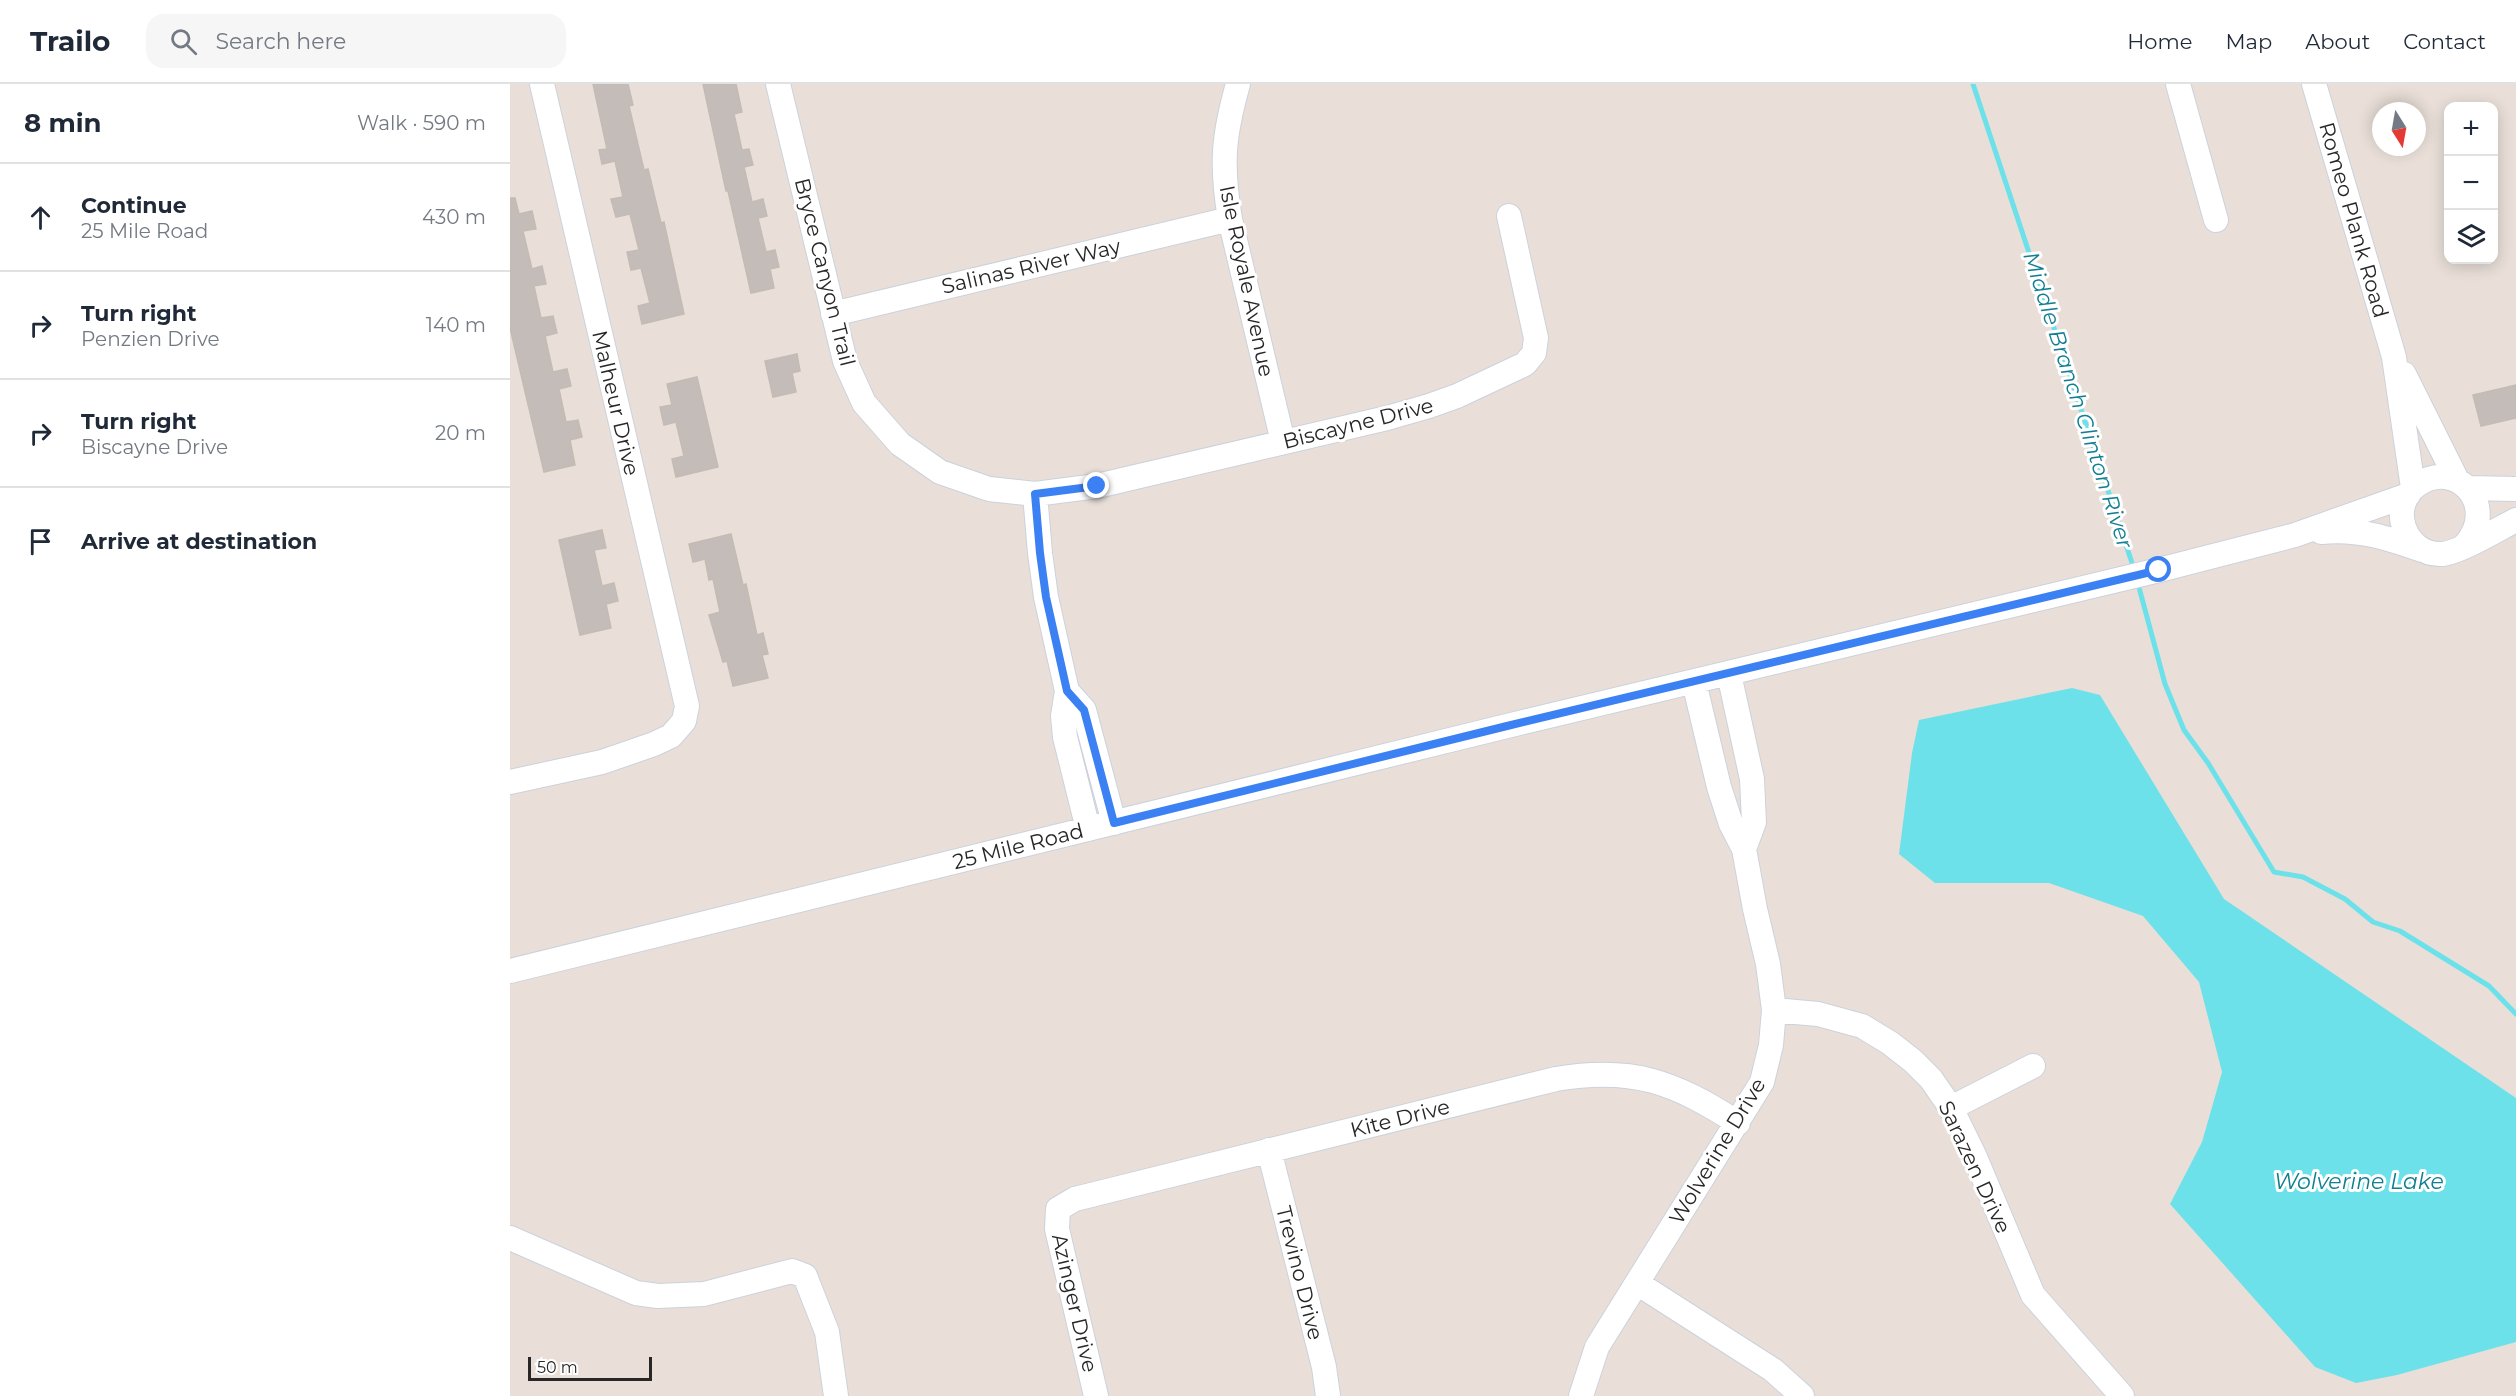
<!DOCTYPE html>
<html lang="en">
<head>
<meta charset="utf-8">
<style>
  :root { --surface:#fff; --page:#f6f6f7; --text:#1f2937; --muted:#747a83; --line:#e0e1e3 }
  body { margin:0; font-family:Montserrat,sans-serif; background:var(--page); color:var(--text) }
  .controls { position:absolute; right:18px; top:18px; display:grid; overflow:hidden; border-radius:12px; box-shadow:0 3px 15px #0003 }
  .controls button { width:54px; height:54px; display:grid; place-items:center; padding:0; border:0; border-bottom:2px solid var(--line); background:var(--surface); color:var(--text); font:30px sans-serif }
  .compass { position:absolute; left:1862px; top:18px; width:54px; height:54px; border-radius:50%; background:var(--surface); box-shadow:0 3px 15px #0003; rotate:169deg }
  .scale { position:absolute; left:18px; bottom:15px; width:124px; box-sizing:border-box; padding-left:6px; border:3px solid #272727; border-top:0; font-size:16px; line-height:21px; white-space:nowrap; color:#272727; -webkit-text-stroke:4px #fff; paint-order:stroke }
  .stop { position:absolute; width:18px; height:18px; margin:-14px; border:4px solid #3c81f3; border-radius:50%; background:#fff }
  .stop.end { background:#3c81f3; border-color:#fff; box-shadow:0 2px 6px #0008 }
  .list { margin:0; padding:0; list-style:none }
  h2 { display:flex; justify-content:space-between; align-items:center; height:78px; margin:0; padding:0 24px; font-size:26px }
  h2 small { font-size:20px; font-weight:400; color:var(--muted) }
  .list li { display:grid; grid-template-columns:39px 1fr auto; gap:18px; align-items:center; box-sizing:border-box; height:108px; padding:0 24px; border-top:2px solid var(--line) }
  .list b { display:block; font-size:22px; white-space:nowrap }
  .list p { margin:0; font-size:20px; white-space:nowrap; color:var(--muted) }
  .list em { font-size:20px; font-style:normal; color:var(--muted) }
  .icon { flex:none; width:33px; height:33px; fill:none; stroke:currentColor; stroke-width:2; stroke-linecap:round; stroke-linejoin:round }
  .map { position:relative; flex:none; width:2006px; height:1312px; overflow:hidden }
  header { display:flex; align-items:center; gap:36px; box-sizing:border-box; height:84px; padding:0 30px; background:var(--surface); border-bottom:2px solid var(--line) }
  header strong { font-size:28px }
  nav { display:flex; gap:33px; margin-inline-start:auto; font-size:21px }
  .search { width:420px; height:54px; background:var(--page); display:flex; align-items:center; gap:15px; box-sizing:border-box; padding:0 21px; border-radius:18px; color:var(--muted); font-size:22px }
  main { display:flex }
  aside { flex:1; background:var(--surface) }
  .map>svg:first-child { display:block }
  .water { fill:#6de1e9 }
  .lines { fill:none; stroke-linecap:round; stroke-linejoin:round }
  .stream { stroke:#6de1e9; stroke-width:5 }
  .building { fill:#c4bcb8; stroke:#c4bbb3; stroke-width:1.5 }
  .minor-casing { stroke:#cbd2dc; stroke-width:26 }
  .minor { stroke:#fff; stroke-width:24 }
  .route { stroke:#3c81f3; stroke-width:8 }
  .labels { text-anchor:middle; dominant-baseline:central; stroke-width:6; stroke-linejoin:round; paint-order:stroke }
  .street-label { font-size:21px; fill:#272727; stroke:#fff }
  .water-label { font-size:22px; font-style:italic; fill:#117e91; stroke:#fff }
</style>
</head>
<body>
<header>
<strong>Trailo</strong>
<div class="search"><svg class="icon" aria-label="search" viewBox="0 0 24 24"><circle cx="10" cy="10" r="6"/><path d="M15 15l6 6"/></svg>Search here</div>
<nav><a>Home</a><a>Map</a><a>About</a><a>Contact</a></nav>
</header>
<main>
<aside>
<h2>8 min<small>Walk · 590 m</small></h2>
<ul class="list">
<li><svg class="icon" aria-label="ahead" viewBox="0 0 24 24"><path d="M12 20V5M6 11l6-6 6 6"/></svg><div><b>Continue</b><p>25 Mile Road</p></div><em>430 m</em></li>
<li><svg class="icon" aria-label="right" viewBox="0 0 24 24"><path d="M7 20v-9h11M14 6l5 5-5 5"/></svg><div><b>Turn right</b><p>Penzien Drive</p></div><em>140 m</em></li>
<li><svg class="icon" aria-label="right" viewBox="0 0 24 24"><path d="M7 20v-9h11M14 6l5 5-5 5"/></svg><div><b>Turn right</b><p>Biscayne Drive</p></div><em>20 m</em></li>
<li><svg class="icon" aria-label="arrive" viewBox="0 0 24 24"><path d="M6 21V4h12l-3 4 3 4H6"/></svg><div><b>Arrive at destination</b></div></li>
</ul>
</aside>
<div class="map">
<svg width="2006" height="1312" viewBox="0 0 2006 1312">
  <rect width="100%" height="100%" fill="#e9dfd8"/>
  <!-- water -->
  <path class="water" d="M1562 604 1590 611 1714 815 2006 1014V1258L1887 1291 1846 1299 1805 1283 1660 1120 1692 1058 1712 988 1689 898 1633 832 1539 799H1425L1389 770 1402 669 1409 636Z"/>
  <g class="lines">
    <!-- stream -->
    <path class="stream" d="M1463 0 1624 485
      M1627 496 1655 600 1674 646 1698 679 1764 788 1793 793 1835 815 1863 838 1890 847 1979 902 2006 930"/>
  </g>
  <!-- building -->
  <path class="building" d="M83 0H118L123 21 119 22 134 86 138 85 151 139 154 138 174 230 132 240 128 222 140 219 131 184 121 186 117 168 129 166 120 130 106 133 101 115 113 113 105 77 92 80 89 66 97 65Z
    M193 0H226L232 28 224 30 232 66 239 65 243 81 234 83 242 118 253 115 257 132 248 134 256 168 265 166 269 183 260 185 264 204 241 209 218 107H216Z
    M0 114H5L9 130 22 127 26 145 13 147 22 185 32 182 36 200 24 202 31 234 43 232 47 249 35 252 43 288 57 285 61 302 49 305 56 338 68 336 72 353 60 356 65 381 34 388 0 244Z
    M287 270 290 287 282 289 286 308 263 313 255 277Z
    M187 293 208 383 166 393 162 375 174 372 166 338 154 341 150 323 162 321 157 300Z
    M2006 301V334L1971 342 1963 311Z
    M92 446 96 464 84 466 92 502 104 499 108 517 96 520 101 544 70 551 49 456Z
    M221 450 233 501 236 500 247 551 253 549 258 570 252 571 258 594 223 602 217 577 213 578 199 531 210 528 203 495 199 496 195 475 183 478 179 460Z"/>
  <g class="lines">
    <!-- minor casing -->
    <g class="minor-casing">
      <path id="minor" d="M268 0 335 277 354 319 390 360 430 388 479 405 525 410 587 402 877 334 919 322 947 312 1015 280 1024 269 1026 254 999 132
        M728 0C713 53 711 81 720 135L773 358
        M1668 0 1706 136
        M1804 0 1884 273 1903 404
        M323 230 720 135
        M1894 290 1947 396
        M1958 404 2006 405
        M525 410 530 469 536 513 557 607 553 632 555 653 578 745
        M1811 448C1848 444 1878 454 1912 466
        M1955 461C1990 422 1946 373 1907 401 1877 423 1895 471 1931 470 1947 470 1990 444 2006 436
        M1219 590 1242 695 1244 738 1234 765
        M557 607 574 626 604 739
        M0 698 92 678 144 660 161 652 174 637 177 622 32 0
        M0 887 997 642 1649 486 1785 451 1898 411
        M1264 926 1308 930 1352 942 1380 959 1403 977 1421 995 1441 1024 1464 1071 1523 1211 1612 1312
        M1441 1024 1523 982
        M759 1066 814 1283 818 1312
        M0 1154 126 1209 148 1212 194 1210 282 1187 295 1192 317 1248 326 1312
        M1127 1199 1263 1286 1292 1312
        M586 1312 547 1145 548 1125 565 1115 1046 995C1123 982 1164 998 1228 1039
        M1071 1312 1087 1263 1252 998 1261 961 1264 926 1258 880 1245 825 1234 765 1221 740 1209 703 1184 598"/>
    </g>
    <!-- minor -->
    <use href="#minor" class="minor"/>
  </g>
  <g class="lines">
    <!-- route -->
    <path class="route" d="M587 402 525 410 530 469 536 513 557 607 574 626 604 739 997 642 1649 486"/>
  </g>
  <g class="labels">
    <!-- street labels -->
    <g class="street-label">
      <text transform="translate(1844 136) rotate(74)">Romeo Plank Road</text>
      <text transform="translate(521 182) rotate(-13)">Salinas River Way</text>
      <text transform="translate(315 188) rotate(76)">Bryce Canyon Trail</text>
      <text transform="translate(737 197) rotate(78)">Isle Royale Avenue</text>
      <text transform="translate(106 319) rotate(77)">Malheur Drive</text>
      <text transform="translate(848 339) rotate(-14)">Biscayne Drive</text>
      <text transform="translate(508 762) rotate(-14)">25 Mile Road</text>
      <text transform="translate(890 1034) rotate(-14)">Kite Drive</text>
      <text transform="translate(1207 1067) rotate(-59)">Wolverine Drive</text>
      <text transform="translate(1465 1083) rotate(65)">Sarazen Drive</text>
      <text transform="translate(790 1189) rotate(76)">Trevino Drive</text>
      <text transform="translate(565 1219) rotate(77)">Azinger Drive</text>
    </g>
    <!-- water labels -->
    <g class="water-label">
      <text transform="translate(1568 316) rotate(72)">Middle Branch Clinton River</text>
      <text x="1849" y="1097">Wolverine Lake</text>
    </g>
  </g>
</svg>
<div class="controls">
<button>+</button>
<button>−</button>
<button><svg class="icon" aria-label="layers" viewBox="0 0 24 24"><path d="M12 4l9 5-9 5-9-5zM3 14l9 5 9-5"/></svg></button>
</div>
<svg class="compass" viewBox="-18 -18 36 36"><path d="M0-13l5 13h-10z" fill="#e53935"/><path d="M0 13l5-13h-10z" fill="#747a83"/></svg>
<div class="scale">50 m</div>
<div class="stop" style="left:1649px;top:486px"></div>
<div class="stop end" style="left:587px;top:402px"></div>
</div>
</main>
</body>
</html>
